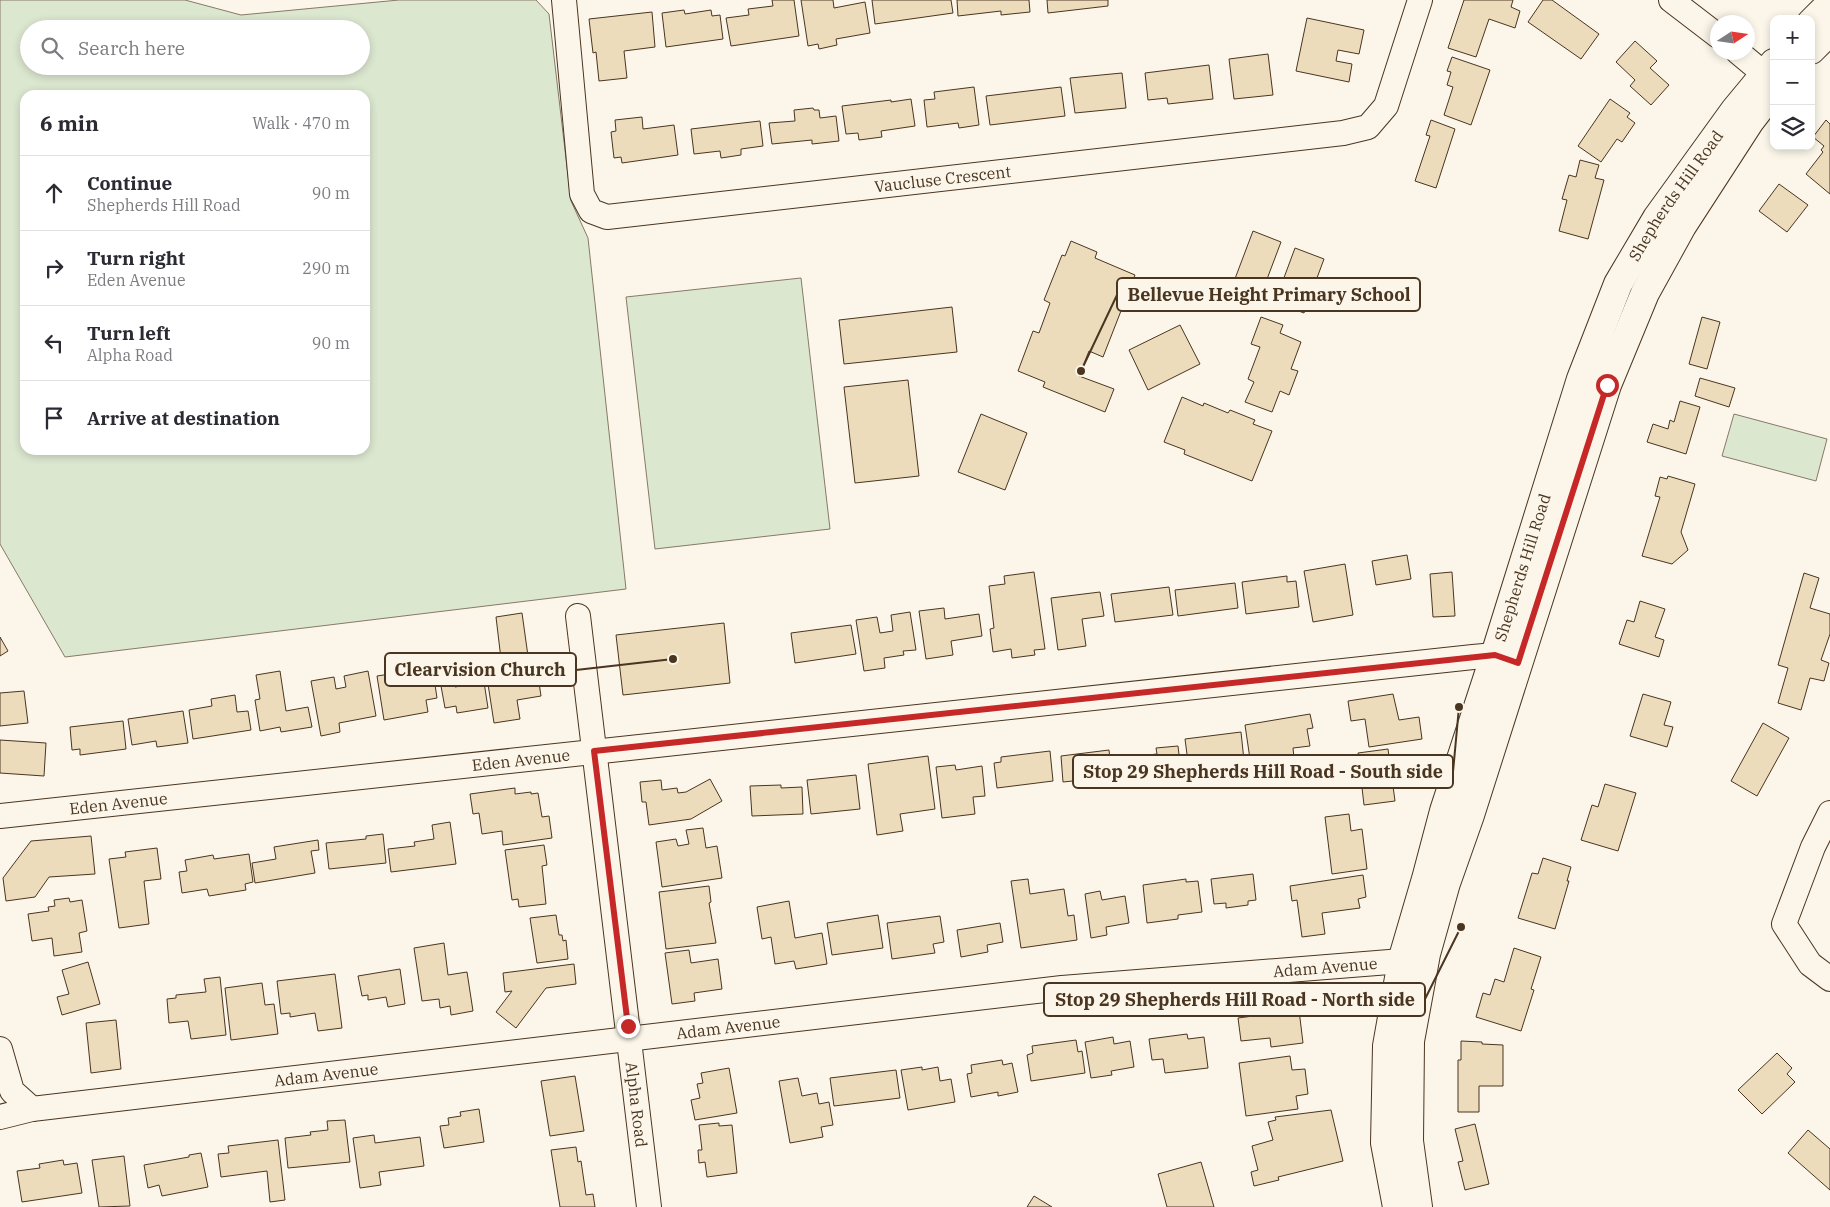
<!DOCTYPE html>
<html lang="en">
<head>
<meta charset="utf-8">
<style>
  :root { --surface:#fff; --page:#f7f7f7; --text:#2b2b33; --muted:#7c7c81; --line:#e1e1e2 }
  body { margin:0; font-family:"IBM Plex Serif",serif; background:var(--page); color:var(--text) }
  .controls { position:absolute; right:15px; top:15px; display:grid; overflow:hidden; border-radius:10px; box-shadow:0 2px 8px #0003 }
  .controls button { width:45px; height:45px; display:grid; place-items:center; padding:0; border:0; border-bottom:1px solid var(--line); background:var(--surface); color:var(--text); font:25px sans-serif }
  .compass { position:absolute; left:1710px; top:15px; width:45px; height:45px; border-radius:50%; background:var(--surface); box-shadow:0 2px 8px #0003; rotate:78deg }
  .stop { position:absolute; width:15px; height:15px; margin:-11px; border:4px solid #c62828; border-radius:50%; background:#fff }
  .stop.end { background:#c62828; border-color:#fff; box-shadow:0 1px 5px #0008 }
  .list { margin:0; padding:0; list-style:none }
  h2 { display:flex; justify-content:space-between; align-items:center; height:65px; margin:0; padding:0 20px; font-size:21px }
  h2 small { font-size:16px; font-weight:400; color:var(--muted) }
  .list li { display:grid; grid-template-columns:32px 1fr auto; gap:15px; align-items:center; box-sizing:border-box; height:75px; padding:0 20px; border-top:1px solid var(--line) }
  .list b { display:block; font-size:19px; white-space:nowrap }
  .list p { margin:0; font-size:16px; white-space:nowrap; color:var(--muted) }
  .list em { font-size:16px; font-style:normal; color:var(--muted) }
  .icon { flex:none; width:28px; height:28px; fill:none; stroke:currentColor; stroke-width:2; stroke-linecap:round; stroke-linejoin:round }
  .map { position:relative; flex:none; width:1830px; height:1207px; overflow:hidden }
  .search { position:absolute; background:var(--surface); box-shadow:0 2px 8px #0003; left:20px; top:20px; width:350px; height:55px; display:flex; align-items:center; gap:12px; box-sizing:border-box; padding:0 18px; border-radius:28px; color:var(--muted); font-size:19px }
  .panel { position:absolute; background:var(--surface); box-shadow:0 2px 8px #0003; left:20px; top:90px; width:350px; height:365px; border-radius:15px }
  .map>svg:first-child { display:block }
  .green { fill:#dce7d0; stroke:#887966; fill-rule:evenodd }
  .building { fill:#ecdcbc; stroke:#4a3520 }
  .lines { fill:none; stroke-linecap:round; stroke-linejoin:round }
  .minor-casing { stroke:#4a3520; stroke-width:26 }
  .major-casing { stroke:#4a3520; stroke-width:30 }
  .minor { stroke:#fbf6e9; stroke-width:24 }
  .major { stroke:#fbf6e9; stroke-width:28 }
  .route { stroke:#c62828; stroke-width:6 }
  .labels { text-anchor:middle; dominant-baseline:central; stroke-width:4; stroke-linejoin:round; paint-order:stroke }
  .street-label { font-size:16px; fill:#4a3520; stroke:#fbf6e9 }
  .leader { fill:none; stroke:#4a3520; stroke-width:2 }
  .callout-dot { fill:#4a3520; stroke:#fbf6e9; stroke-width:2 }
  .callout { fill:#fbf6e9; stroke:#4a3520; stroke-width:2 }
  .callout-label { font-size:18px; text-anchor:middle; font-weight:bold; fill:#4a3520 }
</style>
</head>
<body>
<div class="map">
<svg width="1830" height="1207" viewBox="0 0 1830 1207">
  <rect width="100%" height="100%" fill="#fbf6e9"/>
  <!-- green -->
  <path class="green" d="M0 0H185L241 15 399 0H536L549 14 571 201 588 238 626 589 65 657 0 544ZM29 29H361V66H29ZM25 95H365V450H25Z
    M801 278 830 529 655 549 626 297Z
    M1734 414 1827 439 1816 481 1722 456Z"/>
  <!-- building -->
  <path class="building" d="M772 0H794L799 36 731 46 726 18 749 15 748 9 773 6Z
    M801 0H833L834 8 865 2 870 33 836 39 837 45 819 49 818 44 808 46Z
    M872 0H951L953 13 875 24Z
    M957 0H1029L1030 12 1001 15V11L958 16Z
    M1047 0H1108V6L1048 13Z
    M1464 0H1513L1511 7 1520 11 1515 28 1489 19 1476 57 1448 48Z
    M1543 0H1552L1599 34 1581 59 1528 22Z
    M684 10 685 14 711 10 712 16 720 15 723 39 666 47 662 13Z
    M652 12 655 47 624 51 627 78 599 81 596 52 593 53 589 19Z
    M1307 18 1364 30 1359 54 1338 50 1336 61 1352 64 1349 82 1296 71Z
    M1635 41 1657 61 1650 68 1669 85 1651 105 1630 86 1635 80 1616 62Z
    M1268 54 1273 95 1234 99 1229 59Z
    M1452 57 1490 70 1471 125 1444 115 1453 87 1447 85 1451 72 1447 71Z
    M1209 65 1213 99 1168 104 1167 98 1148 100 1145 73Z
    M1122 73 1126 108 1075 113 1070 78Z
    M974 87 979 125 959 128 958 123 927 127 924 100 935 99 934 92Z
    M1061 87 1065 116 990 125 986 96Z
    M911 99 915 126 881 131 882 137 859 140 858 133 846 134 842 106 891 100V102Z
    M1610 99 1630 113 1627 117 1635 123 1622 142 1617 139 1601 162 1578 146Z
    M813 108 814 110H819L820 118 836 116 839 141 812 144V140L772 144 769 123 795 121 794 110Z
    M642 117 643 129 674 125 678 155 622 163 621 157 614 158 611 132 616 131 615 120Z
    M1431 120 1455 129 1436 188 1415 181 1430 136 1426 135Z
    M1826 120 1830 124V194L1806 174 1823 152 1821 150 1824 146 1813 137Z
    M760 121 763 146 741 149V155L721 158 720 151 694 154 691 129Z
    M1580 160 1599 165 1595 178 1604 180 1588 239 1559 231 1567 200 1562 199 1569 175 1576 177Z
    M1779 184 1808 205 1787 232 1759 211Z
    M1253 231 1281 242 1261 295 1233 284Z
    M1071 241 1097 252 1095 258 1135 275 1103 357 1089 351 1079 376 1114 389 1105 412 1043 387 1045 382 1018 371 1033 331 1039 333 1050 303 1044 300 1062 255 1065 256Z
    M1295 248 1324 259 1304 313 1275 302Z
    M952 307 957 352 844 364 839 320Z
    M1261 317 1283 325 1280 333 1301 342 1291 369 1298 371 1289 395 1280 391 1272 412 1245 402 1254 382 1248 379 1260 347 1251 344Z
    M1702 317 1720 322 1707 369 1689 364Z
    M1180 325 1200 364 1148 390 1129 350Z
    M1700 378 1735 388 1729 407 1695 396Z
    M908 380 919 476 855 483 844 387Z
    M1182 397 1203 406 1204 403 1228 413 1230 410 1255 420 1253 424 1272 431 1252 481 1184 454 1185 450 1164 442Z
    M1680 401 1700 407 1686 454 1647 442 1653 424 1668 429 1670 420 1674 422Z
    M981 414 1027 433 1005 490 958 472Z
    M1668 476 1695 484 1681 532 1688 550 1672 564 1642 556 1660 497 1655 496 1660 477 1667 479Z
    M1407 555 1411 579 1376 585 1372 561Z
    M1345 564 1353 615 1313 622 1304 571Z
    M1034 572 1045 649 1034 650 1035 655 1012 658 1011 649 993 652 990 629 994 628 989 586 1005 584 1004 576Z
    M1452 572 1455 616 1433 617 1430 574Z
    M1804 573 1819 578 1810 608 1830 614V634L1821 660 1829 663 1824 681 1810 678 1801 710 1778 703 1788 668 1778 665Z
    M1287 576V582L1296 581 1299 607 1246 614 1242 582Z
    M1235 583 1238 608 1178 616 1175 590Z
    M1169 587 1173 615 1115 622 1111 594Z
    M1100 592 1104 616 1082 619 1086 646 1058 650 1051 598Z
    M1640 601 1665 609 1655 637 1664 640 1659 657 1619 644 1627 620 1634 622Z
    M944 608 945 619 979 614 982 636 951 641 953 655 926 659 919 611Z
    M910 612 916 650 903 651 904 655 884 658 885 668 864 671 856 620 877 617 880 633 893 631 891 615Z
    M522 613 528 656 501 659 496 617Z
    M724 623 730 683 623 695 616 635Z
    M851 625 856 654 795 663 791 633Z
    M0 637 8 651 0 656Z
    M423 669 425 680 434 678 437 698 426 700 428 712 384 720 377 676Z
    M280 671 286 711 308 707 312 727 281 732 280 727 260 731 255 700 260 699 256 675Z
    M368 671 376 716 339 723 340 732 321 736 311 681 334 677 336 689 346 687 344 676Z
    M538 676 541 696 517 700 520 719 494 723 488 684Z
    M484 682 488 708 457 713 456 706 445 708 441 686 454 684 455 687Z
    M24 691 28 723 0 726V693Z
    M1393 694 1399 720 1419 717 1422 739 1369 747 1365 719 1351 721 1348 701Z
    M1643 694 1671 702 1664 725 1673 727 1667 747 1630 736Z
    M235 695 237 712 248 711 251 730 193 739 189 710 212 706 211 699Z
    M183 711 188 743 157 747 156 741 132 745 128 719Z
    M1310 714 1313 728 1307 729 1310 746 1293 748 1294 758 1266 762V757L1250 759 1245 725Z
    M123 721 126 749 80 755V749L72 750 70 727Z
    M1763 723 1789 738 1757 796 1731 781Z
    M1241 732 1245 770 1190 777 1185 739Z
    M0 740 46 743 44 776 0 773Z
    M1178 746 1182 780 1134 785 1130 757 1157 754 1156 748Z
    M1388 749 1395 801 1364 805 1358 753Z
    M1109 750 1112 777 1063 782 1061 756Z
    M1050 751 1053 781 997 788 994 763 1001 762V757Z
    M928 756 935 809 900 814 903 831 877 835 868 764Z
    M955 765 956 770 982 766 985 796 973 797 975 814 942 818 936 767Z
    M856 775 860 809 811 814 807 780Z
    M710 779 722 801 691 819 649 825 646 802H642L640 782 661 780 662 790 677 788 678 793 686 792Z
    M1605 784 1636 793 1618 851 1581 840 1592 805 1598 807Z
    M781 785V788L802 787 803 814 752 816 750 786Z
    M515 788V794L531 792V794L538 793 542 817 549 816 552 838 503 845 502 831 482 834 479 813 473 814 470 794Z
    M1349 814 1351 831 1362 829 1367 869 1332 874 1325 817Z
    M450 822 456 864 391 872 388 849 415 846 414 842 434 839 432 825Z
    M703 828 706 848 717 846 722 878 662 887 656 842 676 839 678 846 689 844 686 830Z
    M383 834 386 863 329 869 326 843 366 839V836Z
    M91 836 95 874 49 877 35 897 6 901 3 878 31 841Z
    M318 840 319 850 311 851 315 873 255 883 252 863 276 859 274 847Z
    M544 845 547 865 542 866 546 904 519 907 518 899 512 900 505 850Z
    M157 848 161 879 144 881 149 924 119 928 109 859 126 857 125 852Z
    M249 854 253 882 245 884 246 890 209 896 207 889 182 893 179 872 187 871 185 860 213 855 214 859Z
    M1543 858 1571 867 1567 881H1569L1555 929 1518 918 1532 873 1538 874Z
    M1253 874 1256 900 1248 901V905L1226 908V903L1214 904 1211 879Z
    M1363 875 1366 897 1358 899 1360 908 1322 913 1325 934 1302 937 1297 900 1292 901 1290 886Z
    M1028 879 1030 894 1064 889 1068 916 1074 915 1077 940 1021 948 1011 881Z
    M1186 879V882L1198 881 1202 912 1178 915V919L1147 923 1143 885Z
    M709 886 711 902 709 903 716 943 666 949 659 892Z
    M1100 891 1102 900 1125 896 1129 923 1106 927 1107 935 1091 938 1085 894Z
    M69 898 70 902 82 900 87 931 79 933 82 952 54 956 52 938 32 941 28 914 49 911 48 907 55 906 54 900Z
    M789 901 795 938 822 933 827 964 796 969 794 961 775 964 771 937 762 939 757 907Z
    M556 915 559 935H562L563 941 566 940 568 959 537 963 530 918Z
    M878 915 883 948 832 955 827 923Z
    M940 916 944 942 933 944 935 953 892 959 887 923Z
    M1000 923 1003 942 987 945 988 952 961 957 957 930Z
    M444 943 448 975 467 972 473 1011 451 1015 450 1006 440 1008 439 999 422 1001 414 948Z
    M1514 948 1541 957 1531 989 1534 990 1521 1031 1476 1017 1483 993 1490 995 1495 979 1504 982Z
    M689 950 691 963 718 959 722 989 694 993 695 1001 672 1004 665 953Z
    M88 962 100 1004 62 1015 57 997 69 994 62 970Z
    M574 964 576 984 546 988 516 1028 496 1012 512 991 505 992 503 973Z
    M400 969 405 1004 388 1007 386 997 368 1000V995L362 996 358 976Z
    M335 974 342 1028 318 1031 315 1013 290 1017V1013L281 1014 277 981Z
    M220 977 226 1035 191 1039 188 1021 169 1023 167 999 176 998V995L206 992 204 979Z
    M262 983 265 1005 274 1004 278 1034 231 1040 225 988Z
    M1299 1010 1303 1043 1271 1047 1270 1038 1241 1041 1238 1018Z
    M116 1020 121 1069 91 1073 86 1023Z
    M1187 1034 1188 1039 1204 1037 1208 1068 1165 1073 1163 1059 1152 1060 1149 1039Z
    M1113 1037 1114 1044 1130 1041 1134 1067 1111 1071 1112 1075 1091 1078 1085 1042Z
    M1076 1040 1078 1052 1082 1051 1085 1073 1031 1081 1027 1055 1033 1053 1032 1046Z
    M1461 1041 1482 1042V1044L1503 1045V1086H1479V1112H1458V1060H1461Z
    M1777 1053 1792 1068 1787 1074 1795 1082 1762 1114 1738 1090Z
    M1290 1056 1292 1070 1305 1069 1308 1094 1296 1096 1298 1109 1246 1116 1239 1063Z
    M1002 1060 1003 1065 1012 1063 1018 1092 998 1096V1092L971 1097 967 1074 972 1073 971 1065Z
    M922 1067V1070L938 1067 940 1081 951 1079 955 1102 908 1110 901 1070Z
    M729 1068 737 1113 695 1120 691 1100 700 1098 697 1084 703 1083 701 1073Z
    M896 1070 900 1098 834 1106 830 1078Z
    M575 1076 584 1131 550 1136 541 1081Z
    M798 1078 802 1096 817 1093 819 1104 829 1102 833 1125 821 1127 823 1137 790 1143 779 1081Z
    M479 1109 484 1142 444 1148 440 1126 449 1125 448 1118 461 1116 460 1112Z
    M1331 1110 1343 1161 1278 1177 1279 1180 1254 1186 1251 1172 1258 1170 1252 1146 1273 1140 1268 1122 1276 1120 1275 1117Z
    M345 1120 350 1162 288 1168 285 1138 311 1135 310 1132 328 1130 327 1121Z
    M719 1123V1126L732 1125 737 1173 707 1177 705 1162 699 1163 698 1150H702L699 1125Z
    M1475 1124 1489 1184 1465 1190 1458 1162 1463 1161 1455 1129Z
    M1808 1130 1830 1149V1190L1788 1153Z
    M374 1135 375 1143 420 1137 424 1166 379 1172 381 1185 360 1188 353 1138Z
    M278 1140 285 1200 270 1202 267 1171 221 1177 218 1154 229 1153 228 1146Z
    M576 1147 578 1162 581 1161 586 1195 593 1194 595 1207H560L551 1150Z
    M201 1153 208 1187 162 1196 159 1185 148 1188 144 1165 189 1157V1155Z
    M124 1156 130 1206 99 1207 92 1160Z
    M63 1160 64 1165 77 1163 82 1193 22 1202 17 1171 40 1168 39 1164Z
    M1201 1162 1214 1207H1167L1158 1174Z
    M1034 1196 1052 1207H1027Z"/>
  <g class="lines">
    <!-- minor casing -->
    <g class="minor-casing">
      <g id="minor">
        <path id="s1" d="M564 0 582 194 591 211 607 217 1343 133 1368 127 1386 106 1420 0"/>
        <path d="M1671 0 1718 36"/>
        <path d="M1738 52 1774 82"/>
        <path id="s2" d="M578 616 649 1207"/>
        <path d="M1830 813 1813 847 1784 924 1810 964 1830 979"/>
        <path id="s3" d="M0 816 1473 657 1495 655 1511 661"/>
        <path d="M0 1049 12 1091 32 1109"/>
        <path id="s4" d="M0 1117 32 1109 1062 988 1402 961 1419 964"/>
      </g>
    </g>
    <!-- major casing -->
    <g class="major-casing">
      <g id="major">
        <path d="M1811 23 1830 4"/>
        <path d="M1811 50 1830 31"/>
        <path id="s5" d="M1397 1207 1385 1143 1387 1046 1402 961 1426 879 1444 811 1495 655 1581 379 1618 284 1657 218 1735 110 1774 63"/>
        <path d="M1418 1207 1409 1141 1410 1041 1426 954 1446 883 1470 815 1607 385 1645 293 1682 226 1750 121 1767 99"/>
      </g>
    </g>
    <!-- minor -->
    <use href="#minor" class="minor"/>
    <!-- major -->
    <use href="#major" class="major"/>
  </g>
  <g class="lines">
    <!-- route -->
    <path class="route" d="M628 1026 594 751 1495 655 1518 663 1607 385"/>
  </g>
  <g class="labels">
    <!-- street labels -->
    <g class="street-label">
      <text stroke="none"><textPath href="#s1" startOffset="569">Vaucluse Crescent</textPath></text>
      <text stroke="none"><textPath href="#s5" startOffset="1065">Shepherds Hill Road</textPath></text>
      <text stroke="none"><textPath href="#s5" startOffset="660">Shepherds Hill Road</textPath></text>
      <text stroke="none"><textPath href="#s3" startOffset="524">Eden Avenue</textPath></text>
      <text stroke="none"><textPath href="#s3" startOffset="119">Eden Avenue</textPath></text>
      <text stroke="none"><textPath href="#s4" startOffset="1334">Adam Avenue</textPath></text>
      <text stroke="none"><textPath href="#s4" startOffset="734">Adam Avenue</textPath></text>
      <text stroke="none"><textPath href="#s4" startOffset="329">Adam Avenue</textPath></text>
      <text stroke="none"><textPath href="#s2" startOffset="492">Alpha Road</textPath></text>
    </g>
  </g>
  <!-- callouts -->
  <path class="leader" d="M1081 371L1117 295M673 659L576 670M1459 707L1453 772M1461 927L1425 999"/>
  <g class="callout-dot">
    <circle cx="1081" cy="371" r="5"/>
    <circle cx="673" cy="659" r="5"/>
    <circle cx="1459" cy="707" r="5"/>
    <circle cx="1461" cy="927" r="5"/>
  </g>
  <g class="callout">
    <rect x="1117" y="278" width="303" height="33" rx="5"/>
    <rect x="385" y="653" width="191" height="33" rx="5"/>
    <rect x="1073" y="755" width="380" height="33" rx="5"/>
    <rect x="1044" y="983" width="381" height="33" rx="5"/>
  </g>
  <g class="callout-label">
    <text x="1269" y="301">Bellevue Height Primary School</text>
    <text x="480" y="676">Clearvision Church</text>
    <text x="1263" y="778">Stop 29 Shepherds Hill Road - South side</text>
    <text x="1235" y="1006">Stop 29 Shepherds Hill Road - North side</text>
  </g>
</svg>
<div class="controls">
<button>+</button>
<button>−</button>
<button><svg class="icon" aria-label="layers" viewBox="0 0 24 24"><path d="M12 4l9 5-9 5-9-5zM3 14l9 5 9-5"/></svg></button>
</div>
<svg class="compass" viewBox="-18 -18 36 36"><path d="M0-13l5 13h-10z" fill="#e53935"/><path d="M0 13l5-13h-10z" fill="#7c7c81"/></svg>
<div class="stop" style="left:1607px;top:385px"></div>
<div class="stop end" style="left:628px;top:1026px"></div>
<div class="search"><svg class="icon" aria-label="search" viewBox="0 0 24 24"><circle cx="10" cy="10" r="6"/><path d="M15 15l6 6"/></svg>Search here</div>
<section class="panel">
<h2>6 min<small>Walk · 470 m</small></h2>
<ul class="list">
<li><svg class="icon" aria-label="ahead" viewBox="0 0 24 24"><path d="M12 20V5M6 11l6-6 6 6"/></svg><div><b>Continue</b><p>Shepherds Hill Road</p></div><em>90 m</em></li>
<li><svg class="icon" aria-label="right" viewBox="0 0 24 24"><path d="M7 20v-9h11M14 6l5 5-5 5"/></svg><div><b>Turn right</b><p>Eden Avenue</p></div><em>290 m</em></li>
<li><svg class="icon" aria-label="left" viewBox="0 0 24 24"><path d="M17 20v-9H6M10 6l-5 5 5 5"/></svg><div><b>Turn left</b><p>Alpha Road</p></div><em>90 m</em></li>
<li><svg class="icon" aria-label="arrive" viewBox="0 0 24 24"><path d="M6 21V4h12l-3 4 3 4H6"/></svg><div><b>Arrive at destination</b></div></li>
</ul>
</section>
</div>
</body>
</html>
